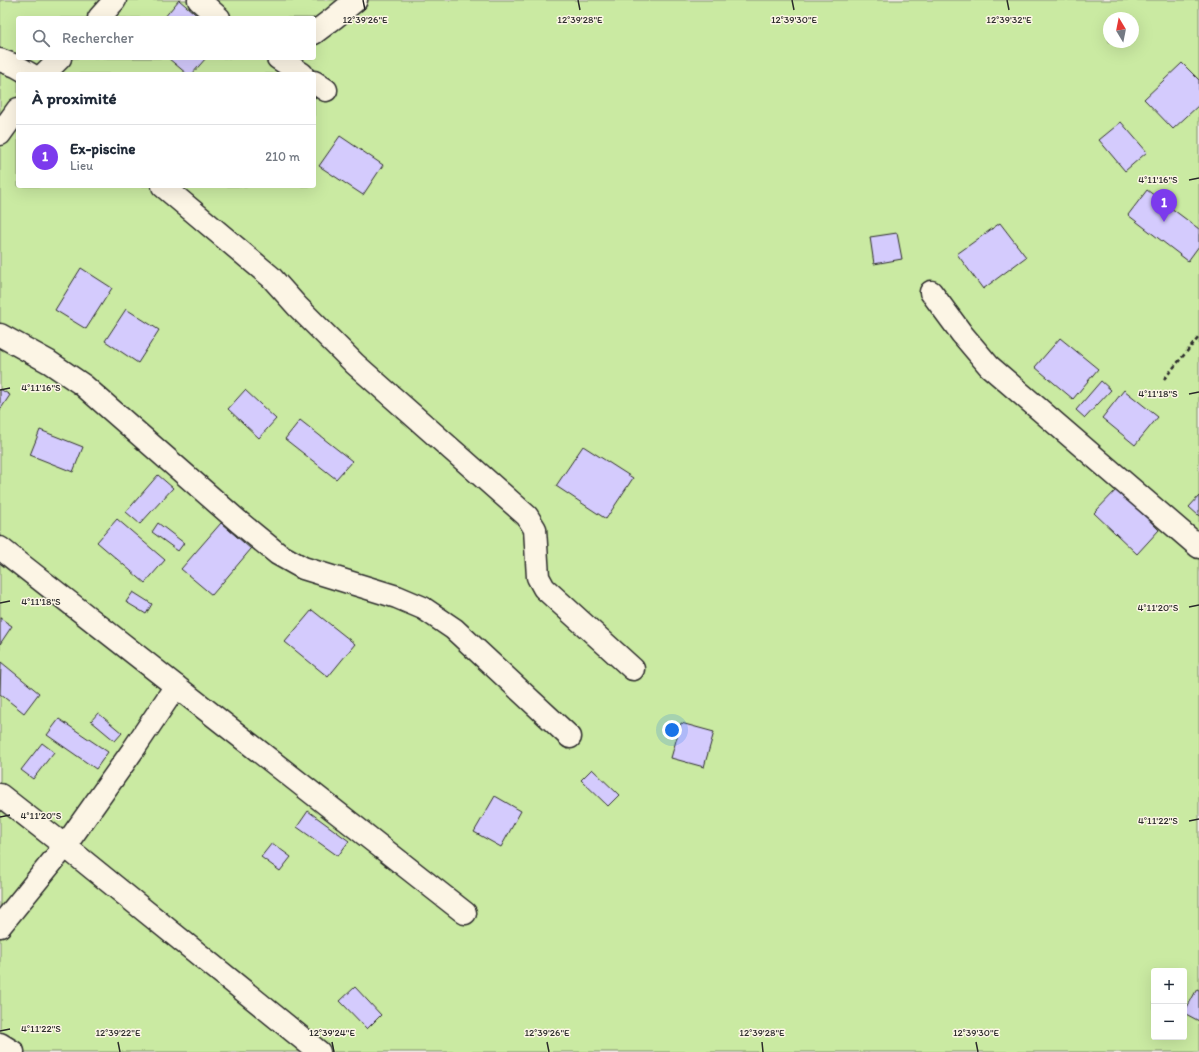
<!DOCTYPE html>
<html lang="fr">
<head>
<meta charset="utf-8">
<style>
  :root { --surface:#fff; --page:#f6f6f7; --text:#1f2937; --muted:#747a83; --line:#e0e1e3; --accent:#7c3aed }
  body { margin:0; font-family:Itim,sans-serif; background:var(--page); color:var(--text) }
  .controls { position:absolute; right:12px; bottom:12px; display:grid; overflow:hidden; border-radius:4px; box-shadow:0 4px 16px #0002 }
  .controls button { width:36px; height:36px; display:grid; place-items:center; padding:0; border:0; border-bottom:1px solid var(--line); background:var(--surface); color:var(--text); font:20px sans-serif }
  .compass { position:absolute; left:1103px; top:12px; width:36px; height:36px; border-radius:50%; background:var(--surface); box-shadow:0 4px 16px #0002; rotate:350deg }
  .you { position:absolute; left:672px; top:730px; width:14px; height:14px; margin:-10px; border:3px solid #fff; border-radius:50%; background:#1a73e8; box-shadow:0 0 0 6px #1a73e833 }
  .badge { display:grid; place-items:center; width:26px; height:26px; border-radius:50%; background:var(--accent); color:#fff; font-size:13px; font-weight:700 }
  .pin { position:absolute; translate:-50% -33px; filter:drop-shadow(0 1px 2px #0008) }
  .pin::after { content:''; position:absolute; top:21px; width:14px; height:12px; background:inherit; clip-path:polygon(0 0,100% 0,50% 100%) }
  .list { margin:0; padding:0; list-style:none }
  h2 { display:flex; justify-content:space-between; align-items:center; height:52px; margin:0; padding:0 16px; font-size:17px }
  h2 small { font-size:13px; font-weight:400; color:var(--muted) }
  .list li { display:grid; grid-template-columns:26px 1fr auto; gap:12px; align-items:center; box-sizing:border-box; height:64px; padding:0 16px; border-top:1px solid var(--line) }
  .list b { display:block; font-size:15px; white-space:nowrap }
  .list p { margin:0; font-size:13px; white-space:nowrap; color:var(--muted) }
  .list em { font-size:13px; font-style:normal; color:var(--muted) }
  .icon { flex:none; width:22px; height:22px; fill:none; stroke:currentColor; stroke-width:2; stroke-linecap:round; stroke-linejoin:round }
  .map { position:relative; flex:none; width:1199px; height:1052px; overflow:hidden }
  .search { position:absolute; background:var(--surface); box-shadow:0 4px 16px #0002; left:16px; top:16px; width:300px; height:44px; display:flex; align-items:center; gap:10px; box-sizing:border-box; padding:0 14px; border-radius:4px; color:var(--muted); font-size:15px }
  .panel { position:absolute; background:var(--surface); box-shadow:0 4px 16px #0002; left:16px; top:72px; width:300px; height:116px; border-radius:4px }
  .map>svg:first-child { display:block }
  .green { fill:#caeaa2; stroke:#7a8a66; fill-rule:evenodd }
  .building { fill:#d4cbfd; stroke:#2b2b2b }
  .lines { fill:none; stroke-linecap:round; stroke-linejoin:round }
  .street-casing { stroke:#2b2b2b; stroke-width:25 }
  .path { stroke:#2b2b2b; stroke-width:2.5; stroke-dasharray:4 3; stroke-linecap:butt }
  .street { stroke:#fcf5e5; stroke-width:22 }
  .ticks { fill:none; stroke:#2b2b2b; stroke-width:1.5 }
  .ticks-label { font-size:10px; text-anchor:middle; fill:#2b2b2b; stroke:#fcf5e5; stroke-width:3; stroke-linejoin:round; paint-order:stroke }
</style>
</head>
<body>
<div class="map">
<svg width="1199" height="1052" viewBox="0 0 1199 1052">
  <rect width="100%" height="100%" fill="#f4edea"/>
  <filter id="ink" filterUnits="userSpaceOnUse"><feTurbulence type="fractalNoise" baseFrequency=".025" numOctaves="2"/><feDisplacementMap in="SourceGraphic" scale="8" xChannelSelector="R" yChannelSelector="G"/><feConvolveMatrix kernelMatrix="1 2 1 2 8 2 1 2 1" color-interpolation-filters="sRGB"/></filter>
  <g filter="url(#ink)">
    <!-- green -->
    <path class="green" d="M0 0H1199V1052H0ZM18 18H314V58H18ZM1109 18H1133V42H1109ZM18 74H314V186H18ZM1154 971H1184V1037H1154Z"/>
    <!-- building -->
    <path class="building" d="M179 0 200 18H164Z
      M168 58H206L192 74H187Z
      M1182 63 1199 80V105L1173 129 1144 99Z
      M1121 122 1147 152 1125 171 1099 140Z
      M340 136 383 165 363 195 319 166Z
      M1147 190 1199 229V246L1188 261 1128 215Z
      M1000 223 1026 257 983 289 957 254Z
      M897 233 902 259 874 264 870 237Z
      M81 268 112 288 86 329 55 310Z
      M126 309 159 330 138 363 105 341Z
      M1060 338 1098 369 1073 399 1035 367Z
      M1101 381 1111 390 1085 418 1076 410Z
      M0 389 10 395 0 410Z
      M245 390 276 419 259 438 228 409Z
      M1124 390 1158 417 1135 445 1102 418Z
      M300 420 352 461 336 479 285 439Z
      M40 430 83 447 73 472 30 455Z
      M583 446 633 478 606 519 556 486Z
      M158 475 173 488 140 524 126 512Z
      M1117 489 1159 530 1137 554 1094 513Z
      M1199 496V516L1189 507Z
      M117 519 165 560 145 583 97 542Z
      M158 523 184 543 178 551 152 532Z
      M221 523 251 549 212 595 181 569Z
      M133 592 152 604 146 614 126 602Z
      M312 610 355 644 328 677 285 642Z
      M0 618 12 626 0 644Z
      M1 662 39 693 24 713 0 694Z
      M98 713 122 733 115 741 91 721Z
      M59 719 108 752 96 769 47 735Z
      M681 723 714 732 704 767 671 758Z
      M42 743 54 752 33 779 21 770Z
      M592 769 619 795 608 806 581 780Z
      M495 796 521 811 501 847 474 832Z
      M308 811 349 841 338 856 297 827Z
      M272 843 291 857 280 871 261 857Z
      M355 987 381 1015 367 1029 340 1001Z
      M1197 989 1199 990V1021L1184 1013Z"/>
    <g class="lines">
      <!-- street casing -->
      <g class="street-casing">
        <path id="street" d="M199 0 219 18
          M99 18 115 0
          M314 33 334 18 356 0
          M278 58 302 74
          M0 60 16 66 30 74
          M44 74 60 58
          M314 82 326 90
          M0 134 18 109
          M163 186 271 277 297 306 355 364 527 516 535 529 538 577 544 588 633 669
          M931 292 962 334 989 366 1199 547
          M0 335 49 362 83 385 239 522 278 554 303 568 397 597 423 608 454 629 570 737
          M0 548 465 913
          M0 795 65 846 319 1052
          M0 926 65 846 133 750 176 686
          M0 1044 13 1052"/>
      </g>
      <!-- path -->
      <path class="path" d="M1164 379 1199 337"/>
      <!-- street -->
      <use href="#street" class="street"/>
    </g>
  </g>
  <!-- ticks -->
  <path class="ticks" d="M363 0 365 10M578 0 580 10M792 0 794 10M1007 0 1009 10M1189 180 1199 178M0 390 10 388M1189 394 1199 392M0 603 10 601M1189 607 1199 605M0 817 10 815M1189 821 1199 819M0 1031 10 1029M118 1042 120 1052M332 1042 334 1052M547 1042 549 1052M762 1042 763 1052M976 1042 978 1052"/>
  <g class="ticks-label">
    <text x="365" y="23">12°39'26"E</text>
    <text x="580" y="23">12°39'28"E</text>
    <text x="794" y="23">12°39'30"E</text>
    <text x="1009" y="23">12°39'32"E</text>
    <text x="1158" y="183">4°11'16"S</text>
    <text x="41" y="391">4°11'16"S</text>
    <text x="1158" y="397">4°11'18"S</text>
    <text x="41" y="605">4°11'18"S</text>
    <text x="1158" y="611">4°11'20"S</text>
    <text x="41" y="819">4°11'20"S</text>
    <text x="1158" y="824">4°11'22"S</text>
    <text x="41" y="1032">4°11'22"S</text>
    <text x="118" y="1036">12°39'22"E</text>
    <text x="332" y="1036">12°39'24"E</text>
    <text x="547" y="1036">12°39'26"E</text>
    <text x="762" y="1036">12°39'28"E</text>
    <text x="976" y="1036">12°39'30"E</text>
  </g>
</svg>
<div class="controls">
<button>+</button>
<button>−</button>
</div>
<svg class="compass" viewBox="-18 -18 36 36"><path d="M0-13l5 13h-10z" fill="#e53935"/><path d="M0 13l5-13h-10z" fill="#747a83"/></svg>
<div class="you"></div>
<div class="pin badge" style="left:1164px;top:222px">1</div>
<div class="search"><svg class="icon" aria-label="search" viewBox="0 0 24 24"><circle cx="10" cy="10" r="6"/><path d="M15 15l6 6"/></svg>Rechercher</div>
<section class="panel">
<h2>À proximité<small></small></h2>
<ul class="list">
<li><span class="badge">1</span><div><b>Ex-piscine</b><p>Lieu</p></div><em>210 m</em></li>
</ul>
</section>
</div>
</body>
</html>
